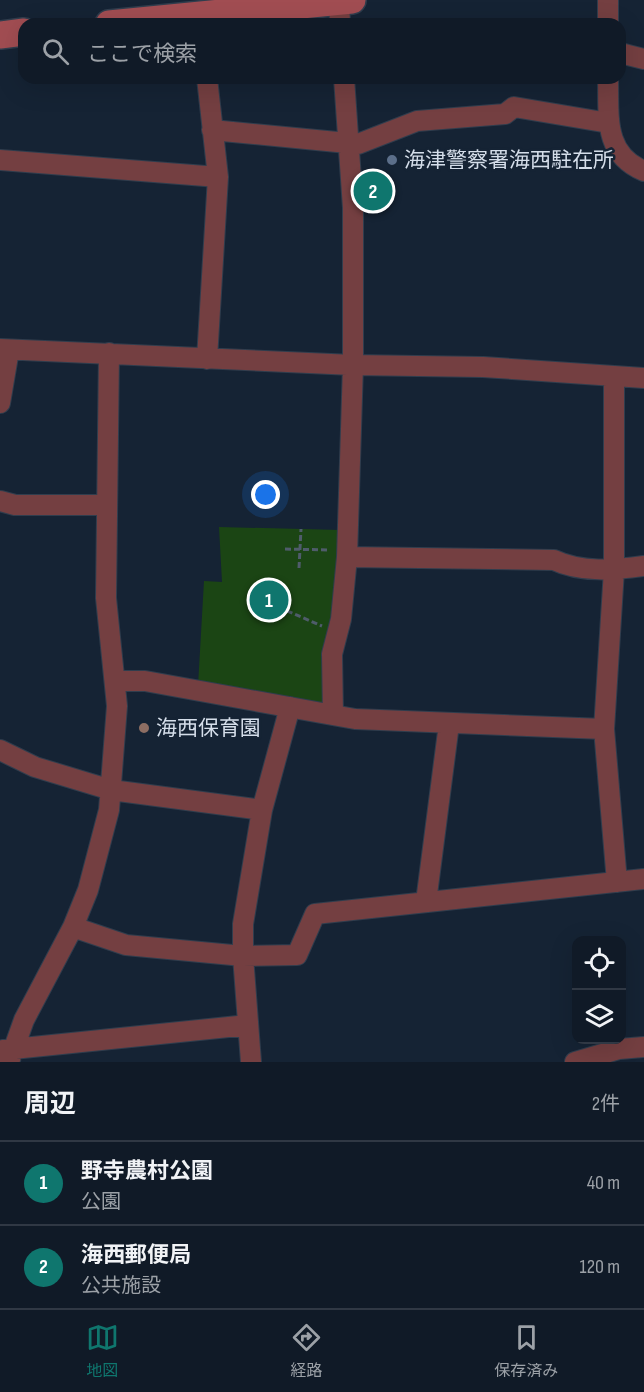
<!DOCTYPE html>
<html lang="ja">
<head>
<meta charset="utf-8">
<style>
  :root { --surface:#101a27; --page:#19232f; --text:#f1f3f6; --muted:#9ca1a7; --line:#303844; --accent:#0f766e }
  body { margin:0; font-family:"Sofia Sans Condensed","Noto Sans JP",sans-serif; background:var(--page); color:var(--text) }
  .controls { position:absolute; right:18px; bottom:18px; display:grid; overflow:hidden; border-radius:12px; box-shadow:0 6px 24px #0002 }
  .controls button { width:54px; height:54px; display:grid; place-items:center; padding:0; border:0; border-bottom:2px solid var(--line); background:var(--surface); color:var(--text); font:30px sans-serif }
  .you { position:absolute; left:266px; top:495px; width:21px; height:21px; margin:-15px; border:4px solid #fff; border-radius:50%; background:#1a73e8; box-shadow:0 0 0 9px #1a73e833 }
  .badge { display:grid; place-items:center; width:39px; height:39px; border-radius:50%; background:var(--accent); color:#fff; font-size:20px; font-weight:700 }
  .pin { position:absolute; translate:-50% -50%; border:3px solid #fff; box-shadow:0 2px 6px #0006 }
  .list { margin:0; padding:0; list-style:none }
  h2 { display:flex; justify-content:space-between; align-items:center; height:78px; margin:0; padding:0 24px; font-size:26px }
  h2 small { font-size:20px; font-weight:400; color:var(--muted) }
  .list li { display:grid; grid-template-columns:39px 1fr auto; gap:18px; align-items:center; box-sizing:border-box; height:84px; padding:0 24px; border-top:2px solid var(--line) }
  .list b { display:block; font-size:22px; white-space:nowrap }
  .list p { margin:0; font-size:20px; white-space:nowrap; color:var(--muted) }
  .list em { font-size:20px; font-style:normal; color:var(--muted) }
  .icon { flex:none; width:33px; height:33px; fill:none; stroke:currentColor; stroke-width:2; stroke-linecap:round; stroke-linejoin:round }
  .map { position:relative; flex:none; width:644px; height:1062px; overflow:hidden }
  .search { position:absolute; background:var(--surface); box-shadow:0 6px 24px #0002; left:18px; right:18px; top:18px; height:66px; display:flex; align-items:center; gap:15px; box-sizing:border-box; padding:0 21px; border-radius:18px; color:var(--muted); font-size:22px }
  .sheet { height:246px; background:var(--surface) }
  nav { display:flex; justify-content:space-around; align-items:center; box-sizing:border-box; height:84px; border-top:2px solid var(--line); background:var(--surface); font-size:16px; color:var(--muted) }
  nav a { display:grid; justify-items:center; gap:3px }
  nav .on { color:var(--accent) }
  .map>svg:first-child { display:block }
  .green { fill:#1b4514 }
  .lines { fill:none; stroke-linecap:round; stroke-linejoin:round }
  .street-casing { stroke:#303d4d; stroke-width:22 }
  .secondary-casing { stroke:#303d4d; stroke-width:30 }
  .path { stroke:#4f5c6b; stroke-width:3; stroke-dasharray:6 3; stroke-linecap:butt }
  .street { stroke:#743f41; stroke-width:20 }
  .secondary { stroke:#a14d52; stroke-width:27 }
  .service-dot { fill:#5c6f8a; stroke:#152334; stroke-width:2 }
  .education-dot { fill:#8d6e63; stroke:#152334; stroke-width:2 }
  .labels { text-anchor:middle; dominant-baseline:central; stroke-width:5; stroke-linejoin:round; paint-order:stroke }
  .poi-label { font-size:21px; fill:#d5deea; stroke:#152334; text-anchor:start }
</style>
</head>
<body>
<div class="map">
<svg width="644" height="1062" viewBox="0 0 644 1062">
  <rect width="100%" height="100%" fill="#152334"/>
  <!-- green -->
  <path class="green" d="M219 527 340 530 328 706 198 686 204 581 222 582Z"/>
  <g class="lines">
    <!-- street casing -->
    <g class="street-casing">
      <path id="street" d="M608 0V24
        M339 1 340 24
        M620 53 644 59
        M608 78C609 116 603 154 644 171
        M212 130 358 144 417 121 505 114 514 107 609 123
        M0 160 218 177
        M0 349 353 365 483 367 644 378
        M207 359 218 177 207 78
        M0 403 9 350
        M0 501 15 505H106
        M347 557 554 560C581 573 615 570 644 566
        M116 681H145L355 719 604 729 614 570V377
        M333 715 332 654 341 619 347 557 353 365V208L344 78
        M604 729 617 882
        M0 750 35 767 111 790 262 810
        M426 902 449 724
        M73 927 126 945 243 956 297 955 315 914 644 879
        M3 1050 248 1025
        M9 1062 24 1020 73 927 88 890 109 810 117 706 106 598 109 353
        M251 1062 243 956V924L262 810 290 707
        M575 1062 619 1049 644 1047"/>
    </g>
    <!-- secondary casing -->
    <g class="secondary-casing">
      <path id="secondary" d="M109 24 352 0
        M0 35 24 32"/>
    </g>
    <!-- path -->
    <path class="path" d="M285 549 329 550
      M299 568 301 529
      M285 594V610L322 626"/>
    <!-- street -->
    <use href="#street" class="street"/>
    <!-- secondary -->
    <use href="#secondary" class="secondary"/>
  </g>
  <!-- markers -->
  <circle class="service-dot" cx="392" cy="160" r="6"/>
  <circle class="education-dot" cx="144" cy="728" r="6"/>
  <g class="labels">
    <!-- poi labels -->
    <g class="poi-label">
      <text x="404" y="160">海津警察署海西駐在所</text>
      <text x="156" y="728">海西保育園</text>
    </g>
  </g>
</svg>
<div class="controls">
<button><svg class="icon" aria-label="locate" viewBox="0 0 24 24"><circle cx="12" cy="12" r="6"/><path d="M12 2v4M12 18v4M2 12h4M18 12h4"/></svg></button>
<button><svg class="icon" aria-label="layers" viewBox="0 0 24 24"><path d="M12 4l9 5-9 5-9-5zM3 14l9 5 9-5"/></svg></button>
</div>
<div class="you"></div>
<div class="pin badge" style="left:269px;top:600px">1</div>
<div class="pin badge" style="left:373px;top:191px">2</div>
<div class="search"><svg class="icon" aria-label="search" viewBox="0 0 24 24"><circle cx="10" cy="10" r="6"/><path d="M15 15l6 6"/></svg>ここで検索</div>
</div>
<section class="sheet">
<h2>周辺<small>2件</small></h2>
<ul class="list">
<li><span class="badge">1</span><div><b>野寺農村公園</b><p>公園</p></div><em>40 m</em></li>
<li><span class="badge">2</span><div><b>海西郵便局</b><p>公共施設</p></div><em>120 m</em></li>
</ul>
</section>
<nav>
<a class="on"><svg class="icon" aria-label="map" viewBox="0 0 24 24"><path d="M3 6l6-2 6 2 6-2v14l-6 2-6-2-6 2zM9 4v14M15 6v14"/></svg>地図</a>
<a><svg class="icon" aria-label="directions" viewBox="0 0 24 24"><path d="M12 3l9 9-9 9-9-9zM9 14v-3h6M13 9l2 2-2 2"/></svg>経路</a>
<a><svg class="icon" aria-label="saved" viewBox="0 0 24 24"><path d="M7 4h10v16l-5-4-5 4z"/></svg>保存済み</a>
</nav>
</body>
</html>
